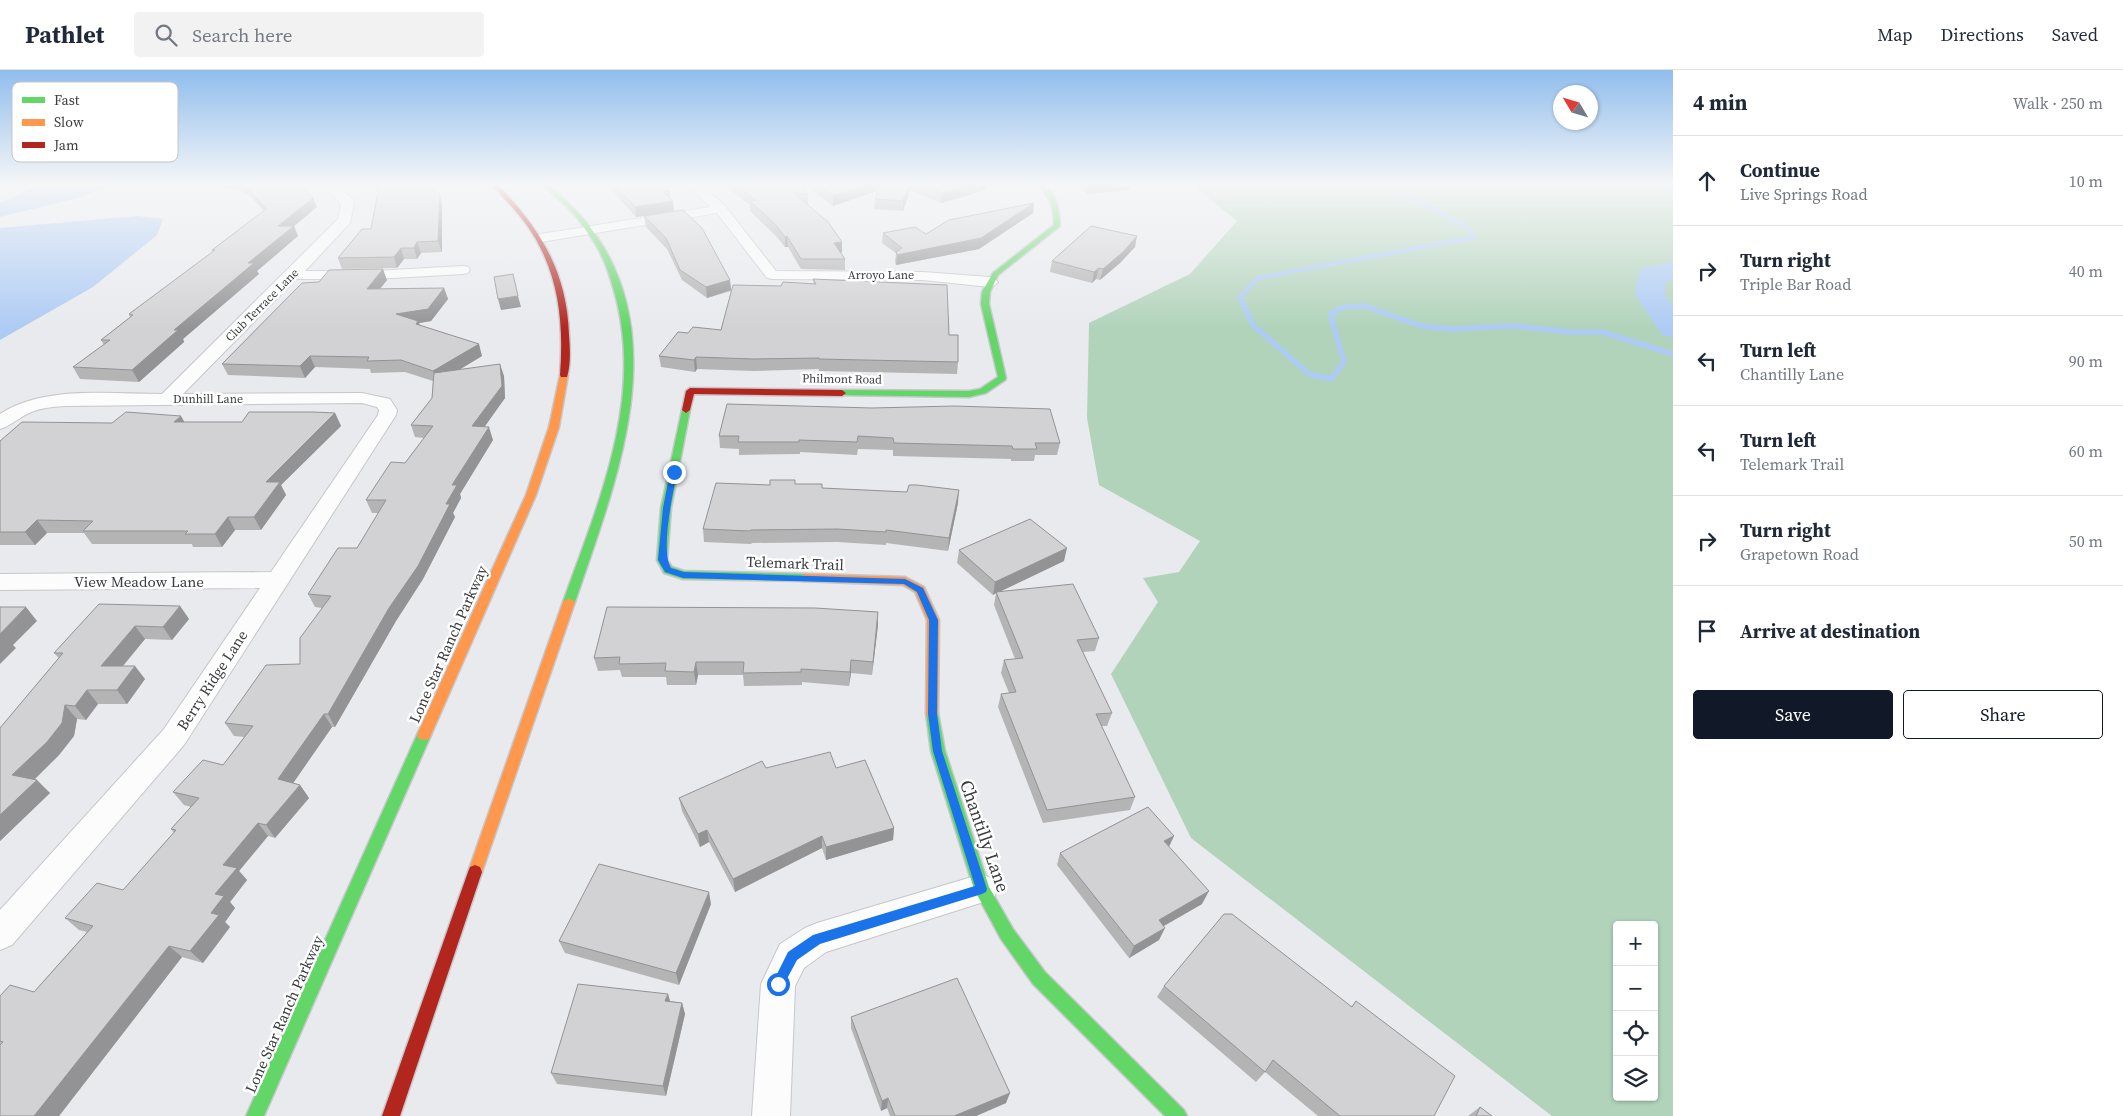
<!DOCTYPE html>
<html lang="en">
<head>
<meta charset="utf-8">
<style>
  :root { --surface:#fff; --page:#f2f2f3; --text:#1f2937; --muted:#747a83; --line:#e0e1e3; --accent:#111827 }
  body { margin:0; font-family:"Source Serif 4",serif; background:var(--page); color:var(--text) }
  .controls { position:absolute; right:15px; bottom:15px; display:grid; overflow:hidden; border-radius:5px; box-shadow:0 1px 4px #0004 }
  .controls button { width:45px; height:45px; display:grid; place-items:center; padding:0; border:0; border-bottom:1px solid var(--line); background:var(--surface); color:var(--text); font:25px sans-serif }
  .compass { position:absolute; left:1553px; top:15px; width:45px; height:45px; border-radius:50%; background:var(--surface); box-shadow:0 1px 4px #0004; rotate:308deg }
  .stop { position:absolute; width:15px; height:15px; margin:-11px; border:4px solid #1a73e8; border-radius:50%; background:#fff }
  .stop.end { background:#1a73e8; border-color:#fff; box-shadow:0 1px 5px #0008 }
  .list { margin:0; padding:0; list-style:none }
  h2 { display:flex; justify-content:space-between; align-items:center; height:65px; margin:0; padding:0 20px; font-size:21px }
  h2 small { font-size:16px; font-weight:400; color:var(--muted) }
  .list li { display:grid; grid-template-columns:32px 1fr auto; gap:15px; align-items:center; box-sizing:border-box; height:90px; padding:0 20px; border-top:1px solid var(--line) }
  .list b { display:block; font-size:19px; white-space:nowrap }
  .list p { margin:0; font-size:16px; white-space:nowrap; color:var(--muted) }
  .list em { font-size:16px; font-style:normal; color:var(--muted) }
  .actions { display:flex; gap:10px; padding:15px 20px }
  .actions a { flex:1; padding:11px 0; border:1px solid var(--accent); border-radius:5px; text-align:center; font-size:18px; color:var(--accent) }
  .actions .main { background:var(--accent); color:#fff }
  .icon { flex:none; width:28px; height:28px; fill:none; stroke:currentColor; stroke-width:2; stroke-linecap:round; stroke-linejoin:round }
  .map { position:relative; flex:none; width:1673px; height:1046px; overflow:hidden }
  header { display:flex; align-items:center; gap:30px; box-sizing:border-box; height:70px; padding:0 25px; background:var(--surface); border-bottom:1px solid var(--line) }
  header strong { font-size:24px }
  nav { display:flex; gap:28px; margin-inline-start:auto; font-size:18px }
  .search { width:350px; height:45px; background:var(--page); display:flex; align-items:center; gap:12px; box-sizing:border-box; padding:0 18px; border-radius:5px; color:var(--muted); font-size:19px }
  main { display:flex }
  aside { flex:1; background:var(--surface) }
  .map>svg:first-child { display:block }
  .forest { fill:#b1d3ba; fill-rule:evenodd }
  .water { fill:#adcbf4 }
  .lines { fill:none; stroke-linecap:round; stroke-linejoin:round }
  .stream-far1 { stroke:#adcbf4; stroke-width:4.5 }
  .stream { stroke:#adcbf4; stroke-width:5.5 }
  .river { fill:#adcbf4; fill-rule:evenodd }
  .street-casing { stroke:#c6c7ca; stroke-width:2 }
  .fast-casing { stroke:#c6c7ca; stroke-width:3 }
  .slow-casing { stroke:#c6c7ca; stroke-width:3 }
  .jam-casing { stroke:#c6c7ca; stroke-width:3 }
  .street { fill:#fcfcfc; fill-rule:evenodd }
  .fast { fill:#63d668; fill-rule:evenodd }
  .slow { fill:#ff974d; fill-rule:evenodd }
  .jam { fill:#b3261e; fill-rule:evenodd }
  .wall { fill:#b5b4b5 }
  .shaded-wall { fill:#939294 }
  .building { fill:#d2d1d3; stroke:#939294 }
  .route { fill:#1a73e8 }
  .labels { text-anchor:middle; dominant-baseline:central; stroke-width:5; stroke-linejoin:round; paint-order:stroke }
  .far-street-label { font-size:12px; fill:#3b3c3f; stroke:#fff }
  .street-label { font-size:15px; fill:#3b3c3f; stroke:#fff }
  .near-street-label { font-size:18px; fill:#3b3c3f; stroke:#fff }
  .key { fill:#fff; stroke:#c4c4c5; stroke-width:1 }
  .key-label { font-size:14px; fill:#3b3c3f }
</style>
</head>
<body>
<header>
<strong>Pathlet</strong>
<div class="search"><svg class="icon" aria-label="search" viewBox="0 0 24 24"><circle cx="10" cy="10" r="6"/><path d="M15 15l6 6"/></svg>Search here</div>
<nav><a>Map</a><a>Directions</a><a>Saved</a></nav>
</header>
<main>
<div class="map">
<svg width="1673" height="1046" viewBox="0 0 1673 1046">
  <rect width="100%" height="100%" fill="#e9eaee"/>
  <!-- forest -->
  <path class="forest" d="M1190 113H1673V1046H1552L1191 768 1111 604 1158 532 1143 508 1179 502 1200 471 1099 415 1087 348 1089 253 1190 204 1237 151ZM1617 855H1654V1027H1617Z"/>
  <!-- water -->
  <path class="water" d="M43 113H122L70 130 0 147V133Z
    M138 146 163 149 157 165 93 217 0 270V158Z"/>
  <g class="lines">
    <!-- stream-far1 -->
    <path class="stream-far1" d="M1241 226 1258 208 1475 167 1465 156 1385 113"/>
    <!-- stream -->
    <path class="stream" d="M1242 225 1240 227 1253 255 1309 304 1331 309 1344 292 1330 244 1344 237 1365 236 1421 256 1451 259 1512 256 1572 262H1602L1673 284"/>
    <!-- river -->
    <path class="river" d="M1673 192V210L1666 211 1665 225 1673 236V268L1662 265 1635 225 1638 204 1642 198Z"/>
    <!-- street casing -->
    <g class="street-casing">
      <path id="street" d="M322 113H335L353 130 354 133 350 153 305 201H375L463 196 468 197 470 200 468 203 463 204 375 209H296L183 324 362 323 390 329 397 340 396 345 184 675 12 875 0 880V840L164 659 260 518 0 520V504L271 502 378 345 379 340 377 337 362 333 65 336C51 337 38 338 25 345 16 350 10 356 0 359V344C44 315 111 324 162 324L338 149 341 134Z
        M686 113H699L725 136 776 201 923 202 990 207 995 209 998 212 995 215 990 217 923 210 772 209 767 208 717 143 541 172 534 168 541 164 710 137Z
        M982 804 993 809 998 819 993 829 826 882 804 898 795 916 790 1046H752L761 914 780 874 805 858 817 853Z"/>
    </g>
    <!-- fast casing -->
    <g class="fast-casing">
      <path id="fast" d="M541 113H547C568 132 588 151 603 176 669 286 612 422 575 532L569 536 563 532C597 437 642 335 617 232 612 212 606 192 596 175 589 165 582 154 574 144 564 133 551 124 541 113Z
        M1036 113H1043C1056 124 1060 139 1060 156L998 205 990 222 989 234 1006 308 1005 310 986 323 969 327 839 325 838 323 842 320 969 321 980 319 998 307 981 234 982 222 993 203 1054 155C1054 136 1049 126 1036 113Z
        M686 337 690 340 671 438 667 490 672 497 684 501 806 504 810 505 812 508 810 511 683 509 664 503 657 490 661 438 682 340Z
        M932 638 937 639 938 643 945 681 989 817 1013 859 1045 902 1184 1040 1187 1046H1165L1033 914 1001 869 974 819 931 681 926 643 927 639Z
        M424 660 429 661 431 665 264 1046H246L417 665 419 661Z"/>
    </g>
    <!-- slow casing -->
    <g class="slow-casing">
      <path id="slow" d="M564 302 568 305 559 357 536 425 431 665 429 669 424 670 419 669 417 665 526 425 549 357 560 305Z
        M806 504 905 507 924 517 939 550 938 643 937 647 932 648 927 647 926 643 927 550 915 522 903 515 802 511 800 508 802 505Z
        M569 528 575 532 482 802 480 807 475 809 470 807 468 802 563 532Z"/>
    </g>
    <!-- jam casing -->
    <g class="jam-casing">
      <path id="jam" d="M490 113H496C540 158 567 201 569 265 570 278 571 295 567 307H561L560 305C564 252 559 202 528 157 517 141 503 128 490 113Z
        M690 318 842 320 846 323 842 326 694 324 690 340 686 343 682 340 686 321Z
        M475 795 480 797 482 802 400 1046H382L468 802 470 797Z"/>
    </g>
    <!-- street -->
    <use href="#street" class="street"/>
    <!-- fast -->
    <use href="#fast" class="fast"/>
    <!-- slow -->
    <use href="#slow" class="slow"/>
    <!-- jam -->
    <use href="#jam" class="jam"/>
  </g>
  <!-- wall -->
  <path class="wall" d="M213 113H299L313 128 317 137 294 156 298 166 257 201 259 204 183 269 184 272 139 312 80 309 73 297 104 275 101 270 130 247 129 244 213 182 212 180 264 141 250 126 233 117 226 119Z
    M371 113H428L442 135V182L421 183 417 189H404L397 198 342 199 338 188 371 159 378 122Z
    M605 113H661L669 121 670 128 674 141 636 147Z
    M720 113H800L808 124V134H806L842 182 841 183 845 189V200L801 199 788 177H785L776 166 750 141V135Z
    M803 113H996L987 116 986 120 941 133 910 120 903 141 874 139 875 129 878 120 833 136Z
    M1074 113H1130L1129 120 1087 124Z
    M1034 133 1033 143 979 179 896 195 895 192 896 183 882 173 883 163 926 164Z
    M644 146 730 210 731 220 814 214 813 209 949 265 958 292 957 304 819 301V299L753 301 697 299 695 302 661 297 659 286 688 263 721 260 731 221 707 228 682 210 667 179 646 157Z
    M1135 177 1120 193 1100 210 1096 209 1092 213 1050 202 1052 191Z
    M387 210 380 219 444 218 448 229 431 251 419 253 420 255 482 286 459 300 504 306 505 328 484 357 493 370 460 424 461 428 453 443 455 447 423 509 396 551 335 657H332L293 713 300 715 309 728 275 768 268 766 239 801 247 810 230 832 235 838 225 852 230 857 203 893 182 887 59 1046H0V926L34 922 87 862 79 860 65 848 123 820 174 763 171 759 191 737 184 735 173 722 223 695 244 667 234 666 225 653 300 594 322 538 315 537 308 524 357 478 379 443H372L366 430 405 393 424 368 415 367 411 355 432 328 433 311 405 302 371 303 370 299 315 297 305 308 228 305 222 294Z
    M727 334 1060 373 1057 385H1035L1034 391H1011V389L893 386V380L858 379 857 385 800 382V384L739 385V379L720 378 719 366Z
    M335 343 341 356 281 415 286 425 261 460H235L222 477H193L192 474H92L84 463H47L35 475H0V371L112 353 242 352Z
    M795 410V414L822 418 958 433 948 481 886 473V475L837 472 752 473 751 474 704 472 703 459 770 415Z
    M959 480 1064 491 1001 521 1099 568 1095 581 1083 582 1112 643 1107 656H1101L1135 727 1130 740 1043 753 998 637 1001 624 1009 623 1001 603 1004 590 1015 589 994 535 996 523 993 525 957 493Z
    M180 536 189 549 172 570 145 569 123 596 145 609 127 634H98L86 650 77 649 74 666 59 685 34 709 50 723 0 771V658L59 588 54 583Z
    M878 542V555L872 605 851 603 849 616 802 612V615L744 616 743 605H698L696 615H667L666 607H622L620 600 598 601 594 588Z
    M766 698H836L894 758 893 770 826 790 822 778 735 822 709 772 700 777 682 741 679 728Z
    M1174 766 1169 777 1202 834 1164 856 1159 870 1129 888 1057 795 1060 783Z
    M711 834 679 915 565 883 559 871Z
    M1164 916 1352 936 1356 931 1434 1046H1318L1265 1002 1256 1012 1157 927Z
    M668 924 670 931 682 933 685 944 666 1026 557 1014 551 1003Z
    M851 947 1006 1033 976 1046H890L887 1038 881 1041 851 958Z
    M1480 1037 1492 1046H1468Z"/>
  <!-- shaded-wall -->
  <path class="shaded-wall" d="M223 113H232L233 117 226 119Z
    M872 113H883V119L833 136V126Z
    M910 113V120L903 141V131Z
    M977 113H996L987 116 986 120 941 133 942 123Z
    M1104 113H1130L1129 120 1087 124 1089 114Z
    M669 121 670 131 663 122Z
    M440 125 442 135V182L438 171Z
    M313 128 317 137 294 156 298 166 257 201 259 204 183 269 184 272 139 312 132 300 174 260 248 193 278 156Z
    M673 131 674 141 636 147 635 137Z
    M1034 133 1033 143 979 179 896 195 897 185Z
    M787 166 788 177H785V167Z
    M1137 166 1135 177 1120 193 1100 210 1103 199Z
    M417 172 421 183 417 189 414 178Z
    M842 172V182L834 183V173Z
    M401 178 404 189 397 198 394 187Z
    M1099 198 1096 209 1092 213 1094 202Z
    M383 199 387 210 371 230 367 219Z
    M730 210 731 220 707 228 706 217Z
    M444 218 448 229 431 251 419 253 422 263 396 244Z
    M518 226 521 237 501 240 498 229Z
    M479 274 482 286 437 313 433 301Z
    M310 286 315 297 305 308 300 296Z
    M696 287 697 299 695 302 694 290Z
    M500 294 504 306 505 328 476 369 472 356Z
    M335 343 341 356 281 415 286 425 261 460 254 447 266 412Z
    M181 346 188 358 174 352Z
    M489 357 493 370 460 424 461 428 453 443 455 447 423 509 396 551 335 657 328 644 389 538 446 434 452 415Z
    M959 420 958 433 948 481 949 468Z
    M228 447 235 460 222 477 215 464Z
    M37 450 47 463 35 475 25 462Z
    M1067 478 1064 491 997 523 996 522V523L993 525 995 512Z
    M180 536 189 549 172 570 163 557Z
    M26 537 37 551 13 575 16 578 0 594V564Z
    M878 542V555L872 605 873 592Z
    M135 556 145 569 112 609 101 596Z
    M851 590V603L849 616 850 602Z
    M696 592 698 605 696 615 694 602Z
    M135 596 145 609 127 634 117 620Z
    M87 620 98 634 86 650 75 636Z
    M65 635 77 649 74 666 59 685 26 718 12 705Z
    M324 644 332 657 287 722 278 709Z
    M37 710 50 723 0 771V745Z
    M300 715 309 728 275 768 266 755Z
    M258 753 268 766 239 801 247 810 230 832 235 838 225 852 230 857 203 893 190 881 211 843 223 795Z
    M894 758 893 770 826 790V777Z
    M707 760 709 772 700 777 698 764Z
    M822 766V778L735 822 733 809Z
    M1174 766 1168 778 1164 771Z
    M1209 821 1202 834 1153 862 1159 850Z
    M709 822 711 834 679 915 676 903Z
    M1165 858 1159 870 1129 888 1134 876Z
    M169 876 182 887 59 1046H34Z
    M668 924 671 935 665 931Z
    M682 933 685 944 666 1026 663 1016Z
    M1010 1023 1006 1033 976 1046H954Z
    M888 1028 887 1038 881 1041 882 1031Z"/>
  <!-- building -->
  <path class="building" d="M240 113H299L313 128 278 156H294L248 193H254L174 260H178L132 300 73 297 110 270H101L133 245 129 244 215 180H212L266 139 246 116Z
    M376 113H428L440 125 438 171 417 172 414 178H401L394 187 338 188 362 159H371L379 117Z
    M612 113H661L669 121 663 122 673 131 635 137Z
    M732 113H800L808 124 794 123 828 152 842 172 834 173 845 189H801L787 166 785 167 776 155 750 131 756 130Z
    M816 113H872L833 126Z
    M881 113H910L903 131 875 129Z
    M916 113H977L942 123Z
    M1087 113H1104L1089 114Z
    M1034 133 981 168 897 185 896 182 902 178 883 163 915 157 926 164 949 150Z
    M683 140 702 158 730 210 706 217 680 200 666 168 644 146Z
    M1091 156 1137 166 1123 182 1103 199 1099 198 1094 202 1052 191Z
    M383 199 367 219 444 218 428 239 396 244 418 251 416 254 479 274 433 301 401 290 367 291 369 287 310 286 300 296 222 294 302 213 319 212 329 200Z
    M513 204 518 226 498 229 494 207Z
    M813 209 947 215 949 265H958V292L819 289V288L753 289 696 287 694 290 659 286 678 262 688 263 693 257 721 260 733 215 781 216 783 212 816 214Z
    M500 294 502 316 472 356 489 357 452 415H457L446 434H450L418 496 389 538 328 644H324L278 709 300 715 266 755 258 753 223 795 237 798 215 824 224 826 211 843 219 845 190 881 169 876 34 1046H0V975L3 972 0 971V926L10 915 34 922 93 856 65 848 97 813 123 820 176 760 171 759 199 728 173 722 203 690 223 695 253 656 225 653 266 595 300 594V568L331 526 308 524 338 478H357L386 430H366L391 392 405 393 433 356 411 355 432 328 434 303Z
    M727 334 872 338 954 336 1050 339 1060 373H1035L1037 379H1013L1012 376 894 373 893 368 858 366 857 372 799 370V372H738L739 366H719Z
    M126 342 181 346 174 352H242L249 342H313L335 343 266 412H280L254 447H228L215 464H185L188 461H83L93 451 37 450 25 462H0V371L22 352 112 353Z
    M770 410H795V414H822V418L907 422 909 415H917L959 420 949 468 886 460V462L837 459 751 460 750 461 703 459 716 413 770 415Z
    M1030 449 1067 478 995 512 959 480Z
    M1073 514 1099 568 1077 570 1112 643 1096 644 1135 727 1047 740 1001 624 1016 622 1004 590 1023 588 996 522Z
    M99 534 180 536 163 557 135 556 101 596H135L117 620H87L75 636 65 635 62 653 47 672 12 705 37 710 0 745V658L63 583H54Z
    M0 537H26L0 564Z
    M607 537 815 538 878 542 873 592 851 590 850 602 801 599V602L743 603 744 592H696L694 602 665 601 666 593 619 594 620 587 594 588Z
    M830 682 836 698 865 690 894 758 826 777 822 766 733 809 707 760 698 764 679 728 762 691 766 698Z
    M1148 737 1174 766 1164 771 1209 821 1159 850 1165 858 1134 876 1060 783Z
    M599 794 709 822 676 903 559 871Z
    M1224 844H1232L1352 937 1356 931 1455 1006 1434 1046H1340L1273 990 1265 1002 1164 916Z
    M957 908 1010 1023 954 1046H895L888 1028 882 1031 851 947Z
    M578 914 668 924 665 931 682 933 663 1016 551 1003Z
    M1480 1037 1492 1046H1476Z"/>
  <!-- sky -->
  <linearGradient id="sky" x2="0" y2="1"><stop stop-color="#90bded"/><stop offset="0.44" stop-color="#f5f6f7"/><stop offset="1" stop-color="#f5f6f7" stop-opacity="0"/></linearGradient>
  <rect width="1673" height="259" fill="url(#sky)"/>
  <!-- route -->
  <path class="route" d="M674 400 677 402C673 425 660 479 671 498L684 502 905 509 923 518 938 550 937 644 942 681 987 819 986 822 982 824 820 874 797 890 782 918 778 920 774 918 772 914 788 882 813 865 975 816 933 681 928 644 929 550 917 522 904 514 683 508 665 502 658 490 663 438 670 402Z"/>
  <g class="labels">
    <!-- far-street labels -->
    <g class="far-street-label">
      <text x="881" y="205">Arroyo Lane</text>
      <text transform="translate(262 235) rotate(-45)">Club Terrace Lane</text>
      <text transform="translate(842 309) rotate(1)">Philmont Road</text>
      <text x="208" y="329">Dunhill Lane</text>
    </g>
    <!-- street labels -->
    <g class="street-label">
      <text transform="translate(795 493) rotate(2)">Telemark Trail</text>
      <text x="139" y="511">View Meadow Lane</text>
      <text transform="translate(448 574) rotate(-66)">Lone Star Ranch Parkway</text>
      <text transform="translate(212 610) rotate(-57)">Berry Ridge Lane</text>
      <text transform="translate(284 944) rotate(-66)">Lone Star Ranch Parkway</text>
    </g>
    <!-- near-street labels -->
    <g class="near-street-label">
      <text transform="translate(985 766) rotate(71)">Chantilly Lane</text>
    </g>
  </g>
  <!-- legend -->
  <rect x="12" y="12" width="166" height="80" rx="8" class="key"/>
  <rect x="22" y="27" width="23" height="6" fill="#63d668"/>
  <rect x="22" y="49" width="23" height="7" fill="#ff974d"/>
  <rect x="22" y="72" width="23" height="6" fill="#b3261e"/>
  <g class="key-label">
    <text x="54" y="35">Fast</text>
    <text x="54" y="57">Slow</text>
    <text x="54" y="80">Jam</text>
  </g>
</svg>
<div class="controls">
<button>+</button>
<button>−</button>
<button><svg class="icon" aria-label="locate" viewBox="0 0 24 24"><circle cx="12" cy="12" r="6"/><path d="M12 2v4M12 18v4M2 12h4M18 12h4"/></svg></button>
<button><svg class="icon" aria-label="layers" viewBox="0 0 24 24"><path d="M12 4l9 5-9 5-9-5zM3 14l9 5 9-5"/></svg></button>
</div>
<svg class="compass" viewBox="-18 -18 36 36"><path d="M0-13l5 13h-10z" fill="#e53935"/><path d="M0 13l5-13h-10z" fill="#747a83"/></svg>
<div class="stop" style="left:778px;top:914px"></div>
<div class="stop end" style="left:674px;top:402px"></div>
</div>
<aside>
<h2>4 min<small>Walk · 250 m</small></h2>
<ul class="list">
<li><svg class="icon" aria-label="ahead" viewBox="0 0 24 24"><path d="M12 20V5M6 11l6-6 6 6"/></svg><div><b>Continue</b><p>Live Springs Road</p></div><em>10 m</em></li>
<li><svg class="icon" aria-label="right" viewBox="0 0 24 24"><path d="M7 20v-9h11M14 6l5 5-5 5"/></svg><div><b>Turn right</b><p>Triple Bar Road</p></div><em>40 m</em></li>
<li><svg class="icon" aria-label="left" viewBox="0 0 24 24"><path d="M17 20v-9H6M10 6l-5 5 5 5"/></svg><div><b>Turn left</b><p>Chantilly Lane</p></div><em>90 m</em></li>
<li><svg class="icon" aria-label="left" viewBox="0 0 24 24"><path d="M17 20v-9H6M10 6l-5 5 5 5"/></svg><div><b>Turn left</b><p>Telemark Trail</p></div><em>60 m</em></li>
<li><svg class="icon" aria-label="right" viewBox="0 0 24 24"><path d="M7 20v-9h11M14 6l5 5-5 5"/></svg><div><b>Turn right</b><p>Grapetown Road</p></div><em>50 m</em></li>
<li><svg class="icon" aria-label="arrive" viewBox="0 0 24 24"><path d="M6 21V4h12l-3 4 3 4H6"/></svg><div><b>Arrive at destination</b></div></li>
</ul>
<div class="actions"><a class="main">Save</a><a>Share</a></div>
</aside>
</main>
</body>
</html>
